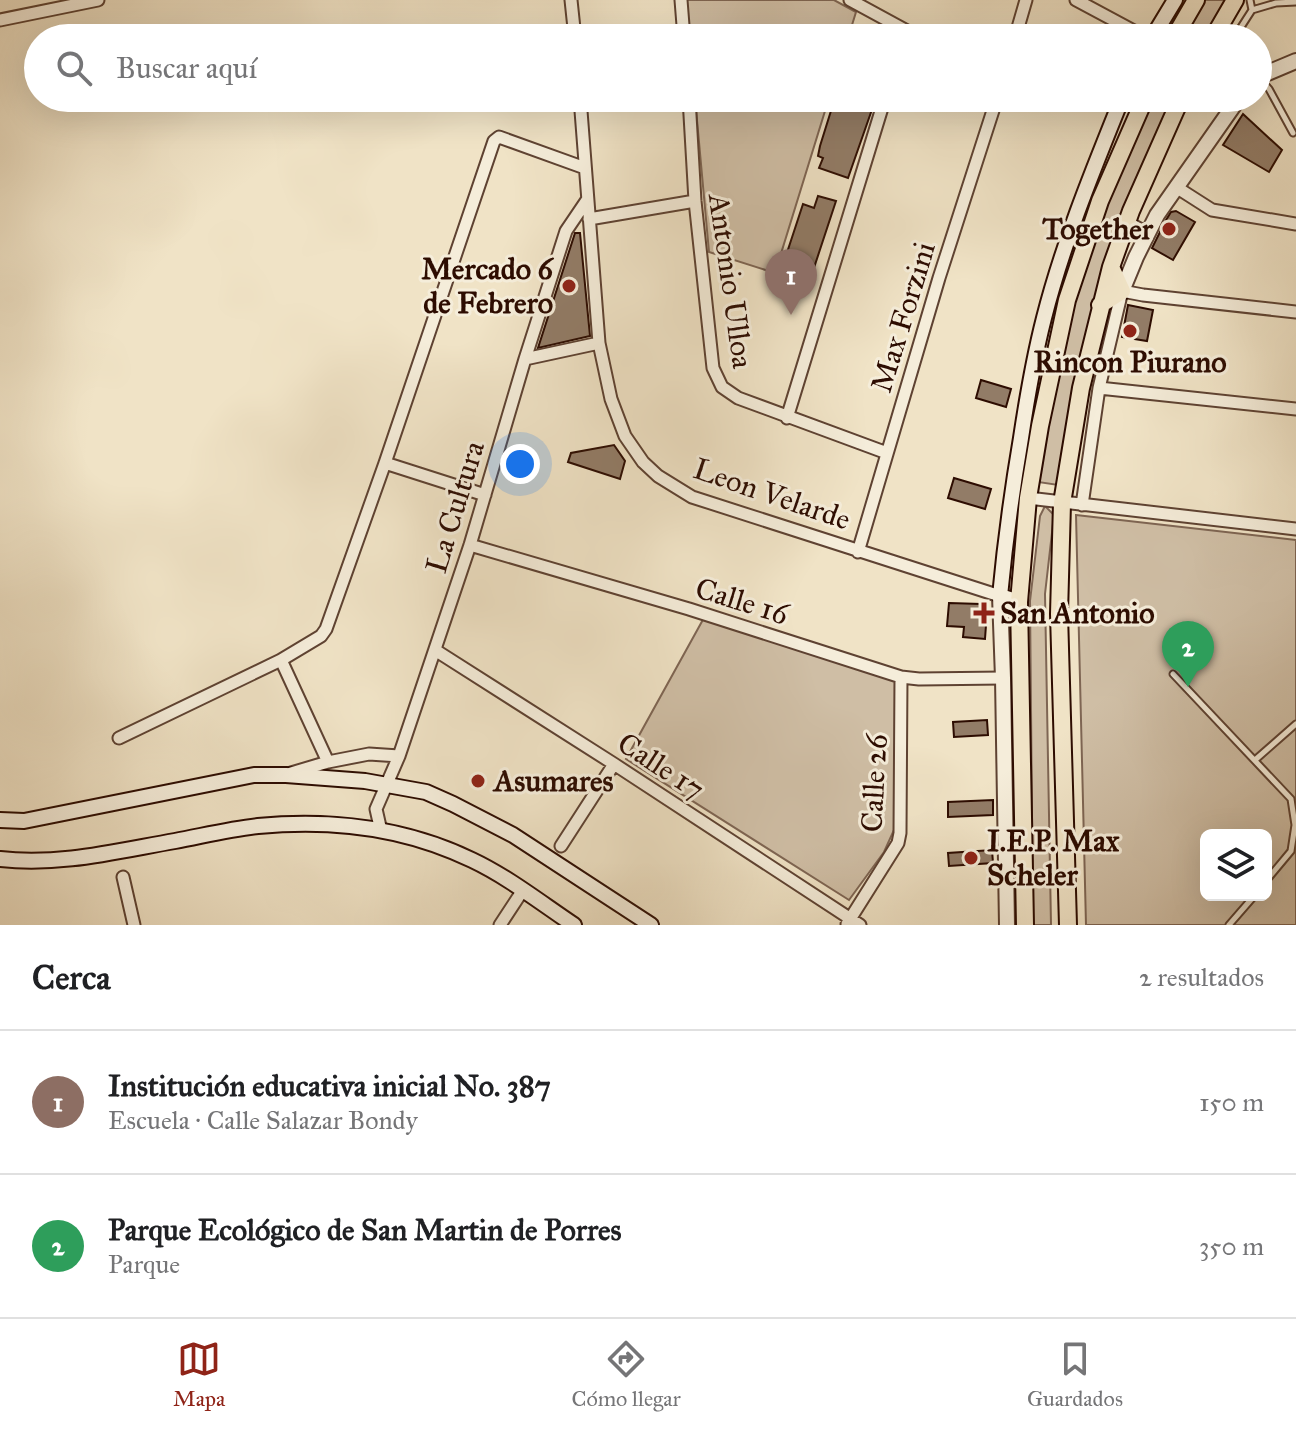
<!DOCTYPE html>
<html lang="es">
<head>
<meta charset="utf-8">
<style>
  :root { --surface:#fff; --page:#f6f6f6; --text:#202124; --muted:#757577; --line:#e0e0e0; --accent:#8f2418 }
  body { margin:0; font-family:"IM FELL Great Primer",serif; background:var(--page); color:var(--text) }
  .controls { position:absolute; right:24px; bottom:24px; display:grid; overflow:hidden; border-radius:12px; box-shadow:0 8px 32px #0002 }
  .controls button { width:72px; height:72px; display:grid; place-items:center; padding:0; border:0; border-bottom:2px solid var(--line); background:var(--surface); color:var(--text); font:40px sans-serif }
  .you { position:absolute; left:520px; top:464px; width:28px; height:28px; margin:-20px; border:6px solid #fff; border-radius:50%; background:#1a73e8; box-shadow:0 0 0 12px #1a73e833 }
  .badge { display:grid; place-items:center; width:52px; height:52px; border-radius:50%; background:var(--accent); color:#fff; font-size:26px; font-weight:700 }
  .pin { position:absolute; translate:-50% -66px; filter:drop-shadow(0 2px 4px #0008) }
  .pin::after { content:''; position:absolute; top:42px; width:28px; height:24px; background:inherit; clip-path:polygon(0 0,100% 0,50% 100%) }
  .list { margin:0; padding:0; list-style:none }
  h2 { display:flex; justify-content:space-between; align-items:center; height:104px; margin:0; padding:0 32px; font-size:34px }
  h2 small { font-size:26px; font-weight:400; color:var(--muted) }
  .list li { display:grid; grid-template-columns:52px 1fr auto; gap:24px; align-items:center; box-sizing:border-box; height:144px; padding:0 32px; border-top:2px solid var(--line) }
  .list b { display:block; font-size:30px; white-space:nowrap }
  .list p { margin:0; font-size:26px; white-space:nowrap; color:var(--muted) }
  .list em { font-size:26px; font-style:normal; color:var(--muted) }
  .icon { flex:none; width:44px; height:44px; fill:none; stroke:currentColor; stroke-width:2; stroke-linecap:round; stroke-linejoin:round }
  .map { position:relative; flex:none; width:1296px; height:925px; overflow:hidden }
  .search { position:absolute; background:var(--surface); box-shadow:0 8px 32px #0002; left:24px; right:24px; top:24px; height:88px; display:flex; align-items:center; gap:20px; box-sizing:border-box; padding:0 28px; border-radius:44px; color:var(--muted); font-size:30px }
  .sheet { height:392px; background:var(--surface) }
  nav { display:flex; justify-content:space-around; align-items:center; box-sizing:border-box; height:112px; border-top:2px solid var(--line); background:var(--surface); font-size:22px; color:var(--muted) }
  nav a { display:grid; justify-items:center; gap:4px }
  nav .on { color:var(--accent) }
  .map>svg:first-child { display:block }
  .green { fill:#cfbea5; stroke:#7e6553; stroke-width:2; fill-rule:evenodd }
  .building { fill:#927c67; stroke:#2d0c01; stroke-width:2 }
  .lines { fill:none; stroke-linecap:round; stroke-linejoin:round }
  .service-casing { stroke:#5e4232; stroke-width:9 }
  .minor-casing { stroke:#5e4232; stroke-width:15 }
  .tertiary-casing { stroke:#5e4232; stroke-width:18 }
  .secondary-casing { stroke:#2d0c01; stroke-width:18 }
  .primary-casing { stroke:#2d0c01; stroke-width:20 }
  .service { stroke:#f5edda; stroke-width:5 }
  .minor { stroke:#f5edda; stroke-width:11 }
  .tertiary { stroke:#f5edda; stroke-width:14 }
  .secondary { stroke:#f5edda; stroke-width:14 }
  .primary { stroke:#f0e3c6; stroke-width:16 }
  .poi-dot { fill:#8f2418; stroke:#f5edda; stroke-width:3 }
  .labels { text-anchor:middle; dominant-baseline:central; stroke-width:6; stroke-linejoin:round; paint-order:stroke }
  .poi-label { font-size:30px; font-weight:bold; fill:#2d0c01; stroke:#f5edda; text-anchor:start }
  .street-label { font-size:30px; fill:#2d0c01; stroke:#f5edda }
</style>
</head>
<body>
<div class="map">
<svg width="1296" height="925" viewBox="0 0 1296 925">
  <rect width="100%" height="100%" fill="#f0e3c6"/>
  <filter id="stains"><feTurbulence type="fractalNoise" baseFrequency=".0025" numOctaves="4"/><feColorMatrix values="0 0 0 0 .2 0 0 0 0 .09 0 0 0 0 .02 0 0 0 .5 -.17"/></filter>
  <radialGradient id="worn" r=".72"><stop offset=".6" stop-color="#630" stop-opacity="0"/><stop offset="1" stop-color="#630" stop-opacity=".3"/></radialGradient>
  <!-- green -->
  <path class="green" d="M686 0H834L856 12 848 38H689Z
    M1204 0H1228L1206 38H1183Z
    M695 98H829L775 273 709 252Z
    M1152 98H1175L1145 164 1058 485 1038 482C1049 420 1057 357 1074 297 1094 228 1124 163 1152 98Z
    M1045 506 1054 515 1045 594 1051 925H1033L1030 601 1040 516Z
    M1076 515 1296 540V925H1086ZM1206 835H1266V895H1206Z
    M705 616 896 676 894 830 884 852 849 900 626 759Z"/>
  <!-- building -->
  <path class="building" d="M835 98H876L848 178 819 168 823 158 818 156 820 146Z
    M1243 114 1282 150 1269 172 1223 145Z
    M818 196 836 201 807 289 778 280 803 204 814 208Z
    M1176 211 1195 222 1173 260 1152 248 1166 220 1171 212Z
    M575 233H580L590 336 538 348Z
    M1128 305 1153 310 1147 341 1122 337Z
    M981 380 1011 389 1006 407 976 398Z
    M614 445 625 461 620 479 568 462 571 453Z
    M954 478 991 489 985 509 948 498Z
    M949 603 981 604 987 611 985 639 963 637 964 627 947 626Z
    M987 720 988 735 954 737 953 722Z
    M993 800V815L948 817V802Z
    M992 850 993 863 949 866 948 853Z"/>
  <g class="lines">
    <!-- service casing -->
    <g class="service-casing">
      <path id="service" d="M1250 0 1252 10
        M1234 38 1252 10 1276 3 1296 2
        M1259 78 1269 89 1293 133
        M1181 110 1196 98
        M1173 674 1291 799 1295 825 1291 851 1266 881
        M1255 760 1296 724
        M1229 925 1255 895"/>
    </g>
    <!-- minor casing -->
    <g class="minor-casing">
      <path id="minor" d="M571 0 575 38
        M681 0 684 38
        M850 0 920 38
        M1076 0 1147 38
        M0 20 98 0
        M1015 38 1026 0
        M580 98 599 343 611 399 625 436 643 462 658 476 692 497 1000 596
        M689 98 695 201 713 368 722 387 738 398 887 453
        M1176 187 1212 210 1296 224
        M589 219 695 201
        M1127 222 1147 233
        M525 359 599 343
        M1099 388 1296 409
        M787 418 885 98
        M385 463 485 495
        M1028 498 1296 529
        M1082 505 1099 388 1122 291 1143 295 1296 312
        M470 545 689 609 901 677 919 679 1003 678
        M858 552 939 278 997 98
        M435 650 614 764 860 925
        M119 738 281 660
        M399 756 369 754 328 762 281 660 321 636 326 629 385 463 494 141 499 137 585 168
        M291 773 328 762
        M381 831 376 809 399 756 470 545 525 359 566 231 587 200
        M561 846 614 764
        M123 877 134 925
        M847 924 898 843 900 833 901 677
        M500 925 523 890"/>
    </g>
    <!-- tertiary casing -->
    <g class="tertiary-casing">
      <path id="tertiary" d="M1258 77 1296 61
        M1122 291 1136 257 1157 215 1239 98
        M1000 596 1003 678 1007 925"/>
    </g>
    <!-- secondary casing -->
    <g class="secondary-casing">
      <path id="secondary" d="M1152 38 1175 0
        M1019 602 1000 596C1005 543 1012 491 1021 438 1027 398 1034 357 1044 318 1063 243 1093 170 1122 98
        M0 820 24 821 254 775H286L365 781 426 792 453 804 513 835 651 925
        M0 859C59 866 117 851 175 841 202 836 230 829 258 826 331 819 406 828 472 860 508 877 541 903 574 925"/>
    </g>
    <!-- primary casing -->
    <g class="primary-casing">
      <path id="primary" d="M1174 38 1196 0
        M1213 38 1235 0
        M1100 305 1122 291 1111 267
        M1025 925 1019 602 1028 498 1040 426 1067 300 1100 201 1145 98
        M1068 925 1059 614 1062 503 1081 388 1111 267 1131 211 1181 98"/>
    </g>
    <!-- service -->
    <use href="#service" class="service"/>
    <!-- minor -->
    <use href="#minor" class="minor"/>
    <!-- tertiary -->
    <use href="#tertiary" class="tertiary"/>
    <!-- secondary -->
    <use href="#secondary" class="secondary"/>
    <!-- primary -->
    <use href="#primary" class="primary"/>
  </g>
  <!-- markers -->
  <g class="poi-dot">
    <circle cx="1169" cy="229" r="8"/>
    <circle cx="569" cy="286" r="8"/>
    <circle cx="1130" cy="331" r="8"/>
    <path d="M980 601h8v8h8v8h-8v8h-8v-8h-8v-8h8z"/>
    <circle cx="478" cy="781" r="8"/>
    <circle cx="971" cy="858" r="8"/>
  </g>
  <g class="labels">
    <!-- poi labels -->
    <g class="poi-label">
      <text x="1153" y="229" text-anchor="end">Together</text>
      <text x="553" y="269" text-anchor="end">Mercado 6<tspan x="553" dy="34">de Febrero</tspan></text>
      <text x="1130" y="362" text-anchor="middle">Rincon Piurano</text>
      <text x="1000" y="613">San Antonio</text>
      <text x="494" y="781">Asumares</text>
      <text x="987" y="841">I.E.P. Max<tspan x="987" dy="34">Scheler</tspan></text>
    </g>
    <!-- street labels -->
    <g class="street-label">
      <text transform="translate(731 281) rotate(82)">Antonio Ulloa</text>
      <text transform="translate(903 317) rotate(-73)">Max Forzini</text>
      <text transform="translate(772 494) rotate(19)">Leon Velarde</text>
      <text transform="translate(455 507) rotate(-73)">La Cultura</text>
      <text transform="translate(742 601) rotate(17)">Calle 16</text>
      <text transform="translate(661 766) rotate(33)">Calle 17</text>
      <text transform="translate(874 783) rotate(-87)">Calle 26</text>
    </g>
  </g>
  <rect width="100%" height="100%" filter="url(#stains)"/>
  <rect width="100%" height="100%" fill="url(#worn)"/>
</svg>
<div class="controls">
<button><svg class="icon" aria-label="layers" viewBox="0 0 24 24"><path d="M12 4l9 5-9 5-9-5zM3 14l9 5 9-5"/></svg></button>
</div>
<div class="you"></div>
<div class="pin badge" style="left:791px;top:315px;background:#8d6e63">1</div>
<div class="pin badge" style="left:1188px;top:687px;background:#2e9e5b">2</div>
<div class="search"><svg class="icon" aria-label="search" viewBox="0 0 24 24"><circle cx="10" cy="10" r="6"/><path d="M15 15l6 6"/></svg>Buscar aquí</div>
</div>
<section class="sheet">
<h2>Cerca<small>2 resultados</small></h2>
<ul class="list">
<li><span class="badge" style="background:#8d6e63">1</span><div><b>Institución educativa inicial No. 387</b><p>Escuela · Calle Salazar Bondy</p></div><em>150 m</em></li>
<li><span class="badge" style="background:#2e9e5b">2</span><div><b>Parque Ecológico de San Martin de Porres</b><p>Parque</p></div><em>350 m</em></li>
</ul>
</section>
<nav>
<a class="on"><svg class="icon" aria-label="map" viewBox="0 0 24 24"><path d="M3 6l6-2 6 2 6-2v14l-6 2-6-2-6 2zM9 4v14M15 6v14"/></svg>Mapa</a>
<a><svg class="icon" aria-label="directions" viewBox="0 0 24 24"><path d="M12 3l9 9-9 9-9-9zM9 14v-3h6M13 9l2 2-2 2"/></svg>Cómo llegar</a>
<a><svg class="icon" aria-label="saved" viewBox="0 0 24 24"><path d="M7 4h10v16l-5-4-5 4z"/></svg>Guardados</a>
</nav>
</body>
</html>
